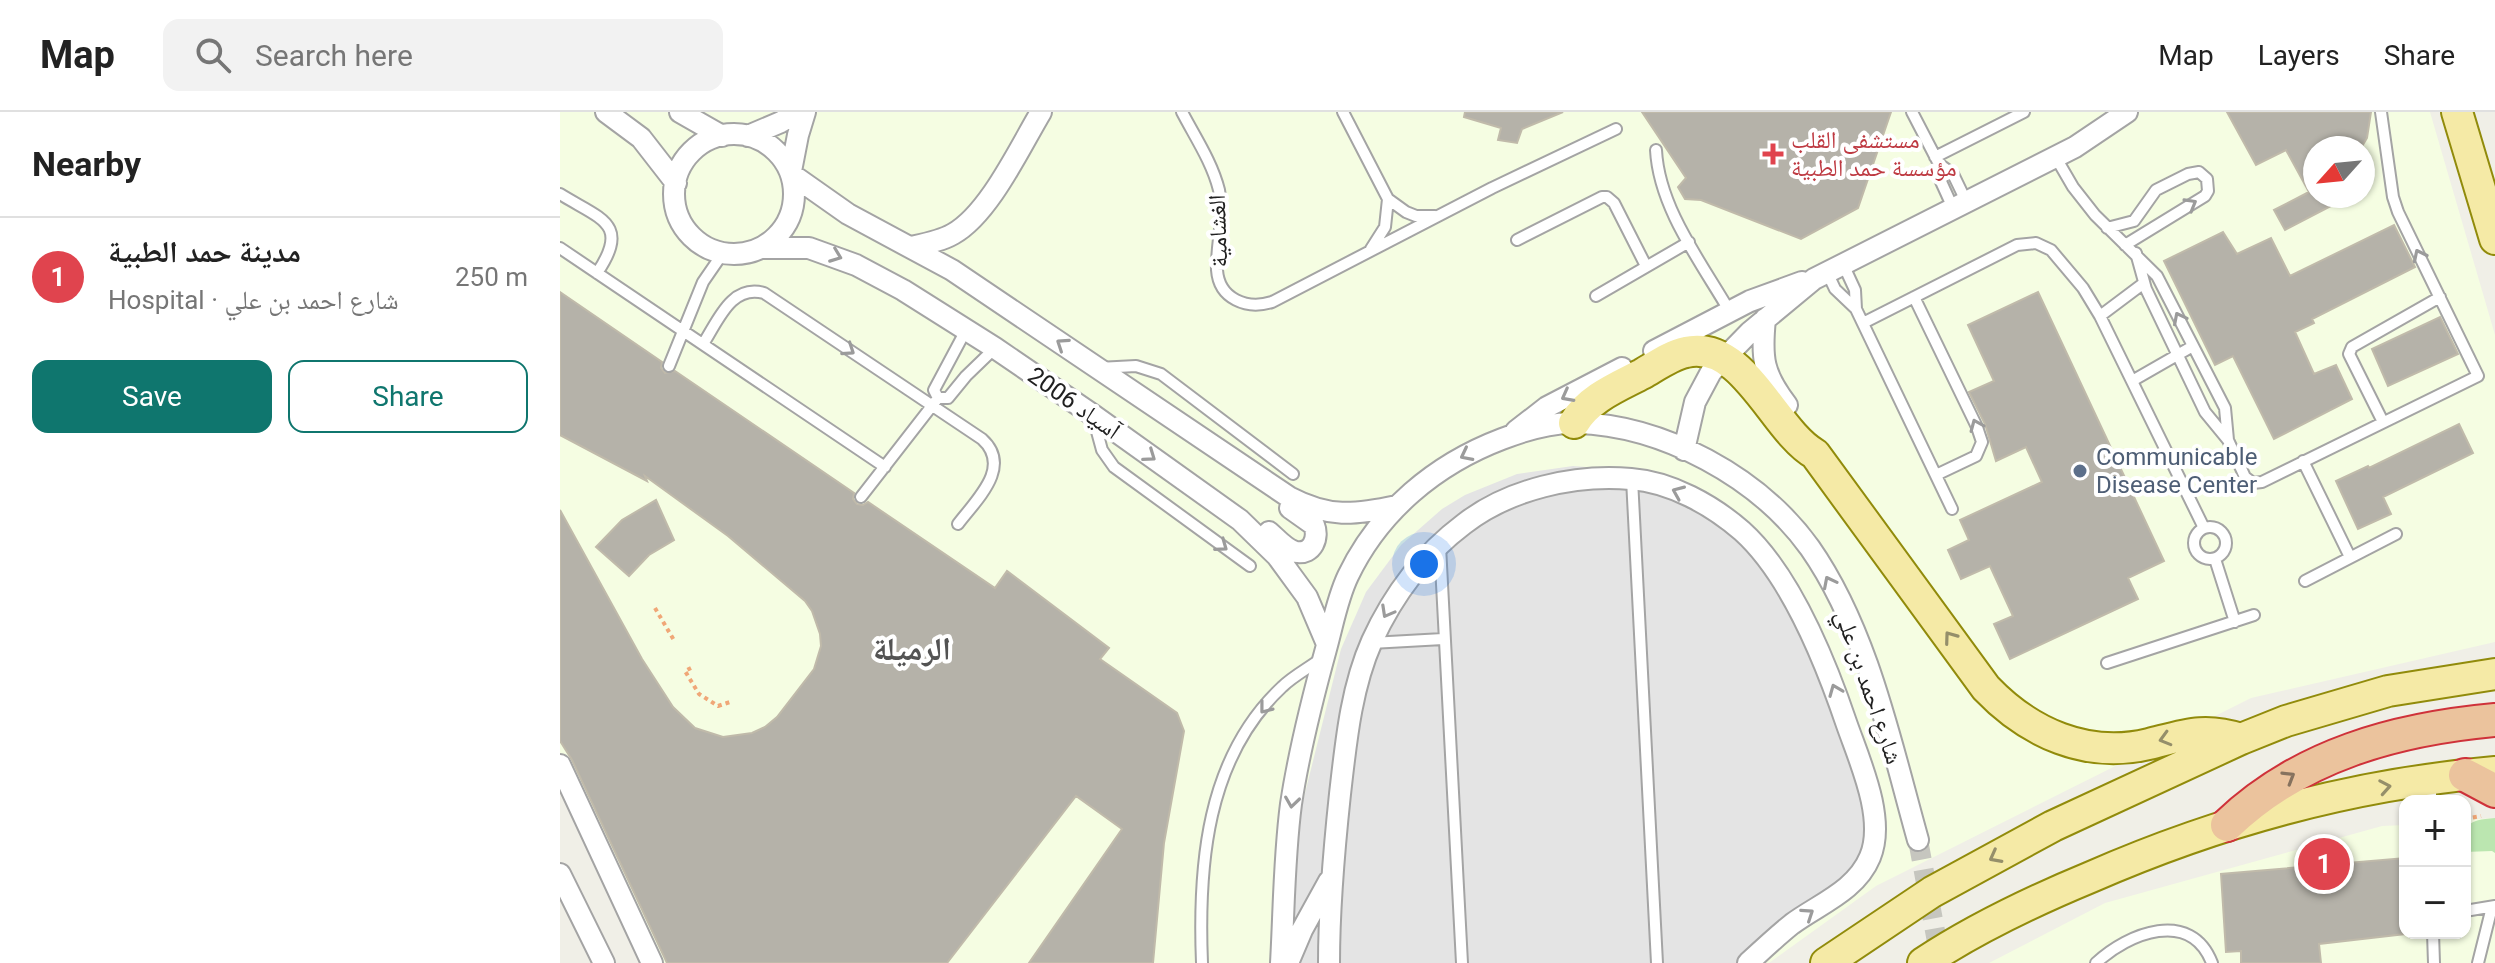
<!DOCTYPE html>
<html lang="en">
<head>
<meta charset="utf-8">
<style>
  :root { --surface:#fff; --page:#f2f2f2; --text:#222; --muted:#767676; --line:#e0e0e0; --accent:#0f766e }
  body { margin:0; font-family:Roboto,"Noto Naskh Arabic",sans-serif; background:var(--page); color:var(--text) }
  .controls { position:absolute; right:24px; bottom:24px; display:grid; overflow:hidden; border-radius:16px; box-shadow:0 2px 6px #0004 }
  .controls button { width:72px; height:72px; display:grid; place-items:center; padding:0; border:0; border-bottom:2px solid var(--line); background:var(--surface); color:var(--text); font:40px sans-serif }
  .compass { position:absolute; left:1743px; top:24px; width:72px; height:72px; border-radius:50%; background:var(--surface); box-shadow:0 2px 6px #0004; rotate:243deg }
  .you { position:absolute; left:864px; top:452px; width:28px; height:28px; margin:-20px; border:6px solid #fff; border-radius:50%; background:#1a73e8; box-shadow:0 0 0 12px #1a73e833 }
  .badge { display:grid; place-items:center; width:52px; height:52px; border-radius:50%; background:var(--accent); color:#fff; font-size:26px; font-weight:700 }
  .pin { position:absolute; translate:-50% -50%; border:4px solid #fff; box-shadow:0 2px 8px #0006 }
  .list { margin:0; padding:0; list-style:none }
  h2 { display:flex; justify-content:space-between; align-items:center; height:104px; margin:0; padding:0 32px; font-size:34px }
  h2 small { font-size:26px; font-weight:400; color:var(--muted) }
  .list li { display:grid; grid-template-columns:52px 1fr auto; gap:24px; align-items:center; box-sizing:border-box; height:120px; padding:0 32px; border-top:2px solid var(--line) }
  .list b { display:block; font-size:30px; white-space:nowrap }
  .list p { margin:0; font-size:26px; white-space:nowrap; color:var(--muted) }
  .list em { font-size:26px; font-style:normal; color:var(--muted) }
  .actions { display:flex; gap:16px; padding:24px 32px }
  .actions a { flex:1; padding:18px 0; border:2px solid var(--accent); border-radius:16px; text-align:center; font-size:28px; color:var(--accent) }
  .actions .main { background:var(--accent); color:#fff }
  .icon { flex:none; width:44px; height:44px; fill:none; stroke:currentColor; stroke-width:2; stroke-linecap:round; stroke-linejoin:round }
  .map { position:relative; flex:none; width:1935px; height:851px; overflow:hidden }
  header { display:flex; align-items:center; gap:48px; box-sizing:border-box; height:112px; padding:0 40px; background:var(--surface); border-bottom:2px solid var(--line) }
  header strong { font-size:38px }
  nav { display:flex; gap:44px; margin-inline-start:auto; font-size:28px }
  .search { width:560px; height:72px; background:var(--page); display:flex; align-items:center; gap:20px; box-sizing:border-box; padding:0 28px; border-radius:16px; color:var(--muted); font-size:30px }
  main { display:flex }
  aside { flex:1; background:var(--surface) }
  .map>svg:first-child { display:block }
  .education { fill:#f5fde2; fill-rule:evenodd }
  .grass { fill:#bbe6b0 }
  .parking { fill:#e4e4e4 }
  .building { fill:#b5b2a9; stroke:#c0baaa; stroke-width:2 }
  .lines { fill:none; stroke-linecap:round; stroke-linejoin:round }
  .minor-tunnel { stroke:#c6c6bf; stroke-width:20; stroke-dasharray:20 10; stroke-linecap:butt }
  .service-casing { stroke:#a4a4a4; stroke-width:14 }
  .minor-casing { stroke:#a4a4a4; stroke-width:24 }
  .primary-casing { stroke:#918b0b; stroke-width:34 }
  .trunk-casing { stroke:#cf323a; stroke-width:36 }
  .path { stroke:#f0a777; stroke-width:4; stroke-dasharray:4 4; stroke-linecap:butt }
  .service { stroke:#fff; stroke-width:10 }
  .minor { stroke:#fff; stroke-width:20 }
  .primary { stroke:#f5eaa6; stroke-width:30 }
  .trunk { stroke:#ebc39d; stroke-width:32 }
  .oneway { stroke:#9b9b9b }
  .oneway2 { stroke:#958f6a }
  .oneway3 { stroke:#86725e }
  .health-dot { fill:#e0444e; stroke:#fff; stroke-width:3 }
  .service-dot { fill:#5c6f8a; stroke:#fff; stroke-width:3 }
  .labels { text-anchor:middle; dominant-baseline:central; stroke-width:8; stroke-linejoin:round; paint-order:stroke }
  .health-label { font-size:24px; fill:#be3a42; stroke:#fff; text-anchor:start }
  .street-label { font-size:24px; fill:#202020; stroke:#fff }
  .service-label { font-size:24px; fill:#4e5e75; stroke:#fff; text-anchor:start }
  .district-label { font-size:32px; font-weight:bold; fill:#535353; stroke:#fff }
</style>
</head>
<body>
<header>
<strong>Map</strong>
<div class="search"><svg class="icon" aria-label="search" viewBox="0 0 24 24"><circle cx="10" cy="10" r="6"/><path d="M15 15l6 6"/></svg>Search here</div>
<nav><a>Map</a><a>Layers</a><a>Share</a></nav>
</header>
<main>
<aside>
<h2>Nearby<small></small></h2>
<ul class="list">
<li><span class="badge" style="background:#e0444e">1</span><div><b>مدينة حمد الطبية</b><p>Hospital · شارع احمد بن علي</p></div><em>250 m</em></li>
</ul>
<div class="actions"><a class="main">Save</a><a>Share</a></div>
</aside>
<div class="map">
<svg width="1935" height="851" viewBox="0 0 1935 851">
  <rect width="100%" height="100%" fill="#f0efe7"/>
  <!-- education -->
  <path class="education" d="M0 0H1870L1935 223V530L1691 586 1316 774 1209 851H81L0 678ZM1755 36H1803V84H1755Z
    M1935 706V851H1429L1545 791 1822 714 1845 713V821H1905V708Z"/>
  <!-- grass -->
  <path class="grass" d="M1935 706V741L1932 739 1905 740C1905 712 1906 708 1935 706Z"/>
  <!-- parking -->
  <path class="parking" d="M1013 354 1065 358 1134 383 1203 451 1247 531 1312 712 1304 754 1183 851H724L738 709 781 537 806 480 841 433 882 397 905 383 957 362Z"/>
  <!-- building -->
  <path class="building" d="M905 0H1003L962 17 957 31 938 28 941 16 904 5Z
    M1082 0H1331L1298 96 1241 127 1141 88 1125 87 1118 75 1126 66Z
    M1667 0H1811L1807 26 1801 36H1755V84H1790L1725 118 1714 98 1749 80 1726 38 1696 53Z
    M1834 113 1855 155 1752 207 1754 211 1735 220 1754 262 1776 253 1792 287 1714 327 1673 244 1655 253 1604 149 1663 120 1677 142 1711 126 1730 164Z
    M0 180 102 250 101 256 105 261 115 259 294 381 293 387 297 392 303 393 308 390 435 476 447 459 549 536 540 547 617 601 624 619 604 731 593 851H469L562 717 516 684 387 851H107L12 648 0 629V398L82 547 113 595 135 616 163 625 192 621 205 615 217 605 254 557 261 534 260 522 252 499 245 489 168 424 85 364 87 369 0 323Z
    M1478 180 1604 449 1568 466 1578 487 1450 547 1434 512 1453 504 1430 454 1401 467 1388 438 1409 428 1400 408 1482 370 1466 335 1436 349 1425 312 1409 280 1434 269 1408 213Z
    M1880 205 1898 242 1828 274 1812 237Z
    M1899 312 1913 341 1823 385 1831 402 1798 417 1776 369 1808 354 1809 356Z
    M96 388 114 428 89 443 69 464 36 435 62 408Z
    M1845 746V822L1759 832 1761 851H1681V839L1666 840 1661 762Z"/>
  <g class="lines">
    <!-- minor-tunnel -->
    <path class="minor-tunnel" d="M1358 728 1381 851"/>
    <!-- service casing -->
    <g class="service-casing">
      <path id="service" d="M622 0C635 25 652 50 659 78 665 106 656 131 657 158 659 187 687 198 712 190L932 76 1056 17
        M783 0 828 87 846 100 856 104H875
        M1352 0 1379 52 1378 63 1393 96
        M1096 38C1099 96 1141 150 1170 200
        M1495 44 1513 75 1535 103 1597 164 1665 296 1668 328
        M1375 45 1464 0
        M1379 52 1393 62 1406 89
        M0 82C40 107 71 111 37 161
        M1547 116 1574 109 1596 78 1628 62 1639 60 1647 67 1648 79 1645 84 1565 133
        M957 128 1042 85H1047L1054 91 1086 154
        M0 136 325 355
        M811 137 825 115 828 87
        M1576 141 1586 177 1645 300 1668 328 1685 365 1693 371 1702 370 1918 264 1838 100 1833 85 1821 0
        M1283 152 1295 178 1296 197 1392 397
        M1267 160 1275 177 1296 197
        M1036 184 1129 130
        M1354 185 1417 315 1422 330 1416 344 1376 363
        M1540 204 1584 171
        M1303 211 1457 133 1476 131 1491 138 1523 176 1540 204 1644 416
        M143 232C158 209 171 172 204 181L422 327C453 355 416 388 398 412
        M109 254 143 170 163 141
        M538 256 576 254 601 262 733 362
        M1572 269 1633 234
        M378 286 374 278 406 218
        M533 305 542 338 554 355 690 454
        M1823 310 1789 242 1792 235 1880 185
        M1743 349 1790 445
        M1072 367 1097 851
        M301 385 378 286H388L406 264 435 236
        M1634 431a16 16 0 1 1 32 0a16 16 0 1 1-32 0Z
        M880 434 902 851
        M1655 447 1675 510
        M1745 469 1836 422
        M811 531 883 527
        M1547 551 1694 503
        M1871 669V689
        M1905 799 1935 794
        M1873 821 1874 851
        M642 851C638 754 646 646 722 575 733 564 749 556 762 546
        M1536 851C1568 821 1631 796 1652 851
        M1918 851 1932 795"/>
    </g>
    <!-- minor casing -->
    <g class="minor-casing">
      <path id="minor" d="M46 0 81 26 116 71
        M120 0 162 24
        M114 82a60 60 0 1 1 120 0a60 60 0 1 1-120 0Z
        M188 24 221 10 238 0
        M231 59 238 23 245 0
        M234 64 288 102 392 158 729 385C769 406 794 403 837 394
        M351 135C365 132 381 129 393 122 429 102 460 35 481 0
        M200 136H249L296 153 343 178 435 236 533 303 680 408 717 444 747 485 767 532
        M1205 207C1201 246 1203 262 1227 293
        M1094 239 1190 189 1242 170
        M956 319 987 295 1062 256
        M1124 338 1135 290 1151 260 1190 220 1254 167 1515 35 1567 0
        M709 420C716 426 726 438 736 440 753 443 759 425 754 413L730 396
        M0 653 92 851
        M0 762 44 851
        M721 851C724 798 724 745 731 692 739 639 752 588 766 537 773 512 777 487 788 464 819 399 876 352 942 327 965 318 990 310 1016 311 1103 313 1199 365 1250 436 1308 519 1331 632 1358 728
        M728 851 742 818 769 769
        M769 851C769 794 774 738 780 682 786 630 791 576 812 529 833 483 864 442 904 412 949 377 1015 362 1071 367 1111 370 1152 393 1182 419 1231 463 1266 551 1287 613 1300 650 1326 707 1310 745 1296 779 1259 792 1232 812 1217 824 1202 838 1188 851"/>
    </g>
    <!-- primary casing -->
    <g class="primary-casing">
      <path id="primary" d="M1897 0 1935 127
        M1014 311C1029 286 1057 275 1082 262 1096 254 1111 243 1126 240 1184 227 1214 319 1255 342L1426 576C1469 621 1527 647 1589 632 1625 623 1644 615 1681 627
        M1266 851 1372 780 1493 714 1681 627 1726 609 1828 579 1935 562
        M1363 851C1416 816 1473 789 1531 765 1659 709 1795 672 1935 660"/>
    </g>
    <!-- trunk casing -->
    <g class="trunk-casing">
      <path id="trunk" d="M1905 663 1935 679
        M1667 713C1740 643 1836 617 1935 608"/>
    </g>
    <!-- path -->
    <path class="path" d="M95 496 115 530
      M131 556 125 559 139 582 158 594 170 590
      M1905 707 1921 704"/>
    <!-- service -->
    <use href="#service" class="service"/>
    <!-- minor -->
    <use href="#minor" class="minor"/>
    <!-- primary -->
    <use href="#primary" class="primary"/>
    <!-- trunk -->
    <use href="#trunk" class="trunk"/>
  </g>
  <!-- one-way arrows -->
  <defs><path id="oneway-chevron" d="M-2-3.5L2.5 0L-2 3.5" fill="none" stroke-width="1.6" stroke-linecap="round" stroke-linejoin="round" transform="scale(2)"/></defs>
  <g class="oneway">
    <use href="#oneway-chevron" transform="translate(1631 92) rotate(-30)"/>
    <use href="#oneway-chevron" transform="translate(1859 143) rotate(-116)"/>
    <use href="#oneway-chevron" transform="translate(276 144) rotate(21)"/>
    <use href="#oneway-chevron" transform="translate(1619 206) rotate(-117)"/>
    <use href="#oneway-chevron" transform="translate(502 232) rotate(-146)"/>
    <use href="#oneway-chevron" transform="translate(289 238) rotate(34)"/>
    <use href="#oneway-chevron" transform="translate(1007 284) rotate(152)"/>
    <use href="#oneway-chevron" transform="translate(1416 313) rotate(-113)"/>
    <use href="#oneway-chevron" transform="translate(906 343) rotate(153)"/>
    <use href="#oneway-chevron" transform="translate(590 344) rotate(35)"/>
    <use href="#oneway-chevron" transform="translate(1118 380) rotate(-157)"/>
    <use href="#oneway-chevron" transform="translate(662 434) rotate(36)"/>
    <use href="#oneway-chevron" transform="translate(1269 470) rotate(-117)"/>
    <use href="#oneway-chevron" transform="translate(827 500) rotate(119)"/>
    <use href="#oneway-chevron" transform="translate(1275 578) rotate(-112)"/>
    <use href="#oneway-chevron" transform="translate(705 596) rotate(128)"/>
    <use href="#oneway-chevron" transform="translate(732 690) rotate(98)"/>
    <use href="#oneway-chevron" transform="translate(1248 802) rotate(-34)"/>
  </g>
  <g class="oneway2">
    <use href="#oneway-chevron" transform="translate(1390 525) rotate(-126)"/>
    <use href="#oneway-chevron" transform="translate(1605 627) rotate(164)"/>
    <use href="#oneway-chevron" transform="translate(1825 675) rotate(-10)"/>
    <use href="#oneway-chevron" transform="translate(1435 745) rotate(152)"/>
  </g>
  <use class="oneway3" href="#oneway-chevron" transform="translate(1729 665) rotate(-31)"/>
  <!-- markers -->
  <path class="health-dot" d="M1209 30h8v8h8v8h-8v8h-8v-8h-8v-8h8z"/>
  <circle class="service-dot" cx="1520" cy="359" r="8"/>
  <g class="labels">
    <!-- health labels -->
    <g class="health-label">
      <text x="1231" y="28">مستشفى القلب<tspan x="1231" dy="28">مؤسسة حمد الطبية</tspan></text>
    </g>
    <!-- street labels -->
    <g class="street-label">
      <text transform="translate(658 119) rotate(-92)">الغشامية</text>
      <text transform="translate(514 291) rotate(35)">آسياد 2006</text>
      <text transform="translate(1309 575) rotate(71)">شارع احمد بن علي</text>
    </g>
    <!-- service labels -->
    <g class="service-label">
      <text x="1536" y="345">Communicable<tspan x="1536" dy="28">Disease Center</tspan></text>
    </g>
    <!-- district labels -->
    <g class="district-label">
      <text x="352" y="537">الرميلة</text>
    </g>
  </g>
</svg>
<div class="controls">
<button>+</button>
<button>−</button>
</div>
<svg class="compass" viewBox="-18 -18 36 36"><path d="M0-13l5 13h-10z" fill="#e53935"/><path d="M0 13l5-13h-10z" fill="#767676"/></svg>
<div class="you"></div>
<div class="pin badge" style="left:1764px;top:752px;background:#e0444e">1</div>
</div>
</main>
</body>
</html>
